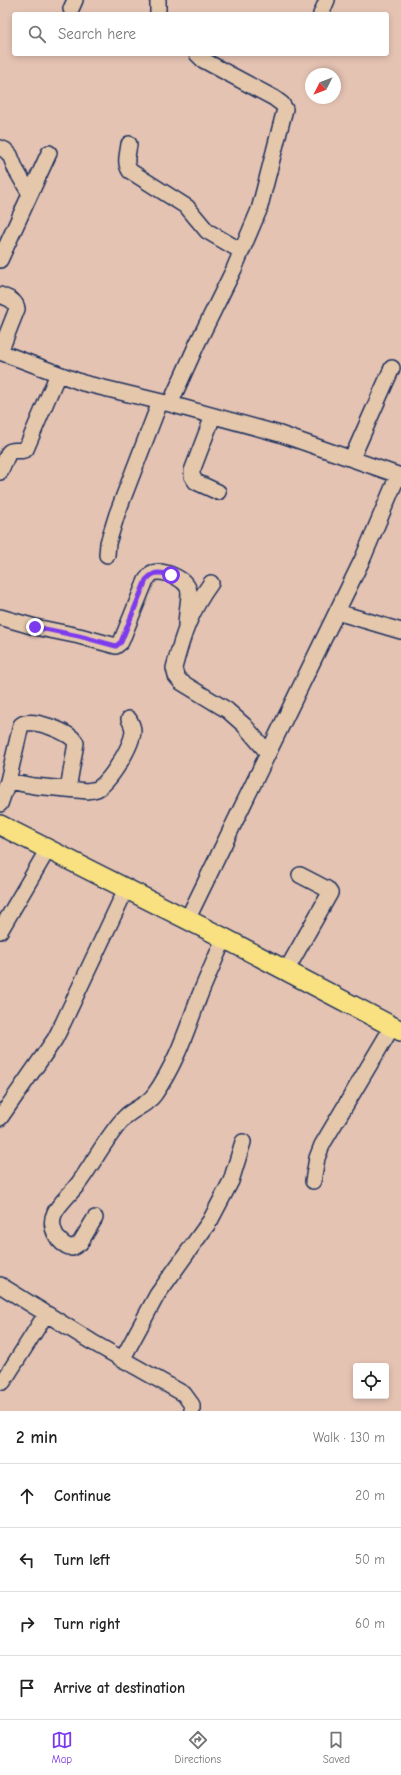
<!DOCTYPE html>
<html lang="en">
<head>
<meta charset="utf-8">
<style>
  :root { --surface:#fff; --page:#f6f6f6; --text:#222; --muted:#767676; --line:#e0e0e0; --accent:#7c3aed }
  body { margin:0; font-family:"Comic Neue",sans-serif; background:var(--page); color:var(--text) }
  .controls { position:absolute; right:12px; bottom:12px; display:grid; overflow:hidden; border-radius:4px; box-shadow:0 2px 6px #0003 }
  .controls button { width:36px; height:36px; display:grid; place-items:center; padding:0; border:0; border-bottom:1px solid var(--line); background:var(--surface); color:var(--text); font:20px sans-serif }
  .compass { position:absolute; left:305px; top:68px; width:36px; height:36px; border-radius:50%; background:var(--surface); box-shadow:0 2px 6px #0003; rotate:228deg }
  .stop { position:absolute; width:12px; height:12px; margin:-9px; border:3px solid #7c3aed; border-radius:50%; background:#fff }
  .stop.end { background:#7c3aed; border-color:#fff; box-shadow:0 1px 4px #0008 }
  .list { margin:0; padding:0; list-style:none }
  h2 { display:flex; justify-content:space-between; align-items:center; height:52px; margin:0; padding:0 16px; font-size:17px }
  h2 small { font-size:13px; font-weight:400; color:var(--muted) }
  .list li { display:grid; grid-template-columns:26px 1fr auto; gap:12px; align-items:center; box-sizing:border-box; height:64px; padding:0 16px; border-top:1px solid var(--line) }
  .list b { display:block; font-size:15px; white-space:nowrap }
  .list em { font-size:13px; font-style:normal; color:var(--muted) }
  .icon { flex:none; width:22px; height:22px; fill:none; stroke:currentColor; stroke-width:2; stroke-linecap:round; stroke-linejoin:round }
  .map { position:relative; flex:none; width:401px; height:1411px; overflow:hidden }
  .search { position:absolute; background:var(--surface); box-shadow:0 2px 6px #0003; left:12px; right:12px; top:12px; height:44px; display:flex; align-items:center; gap:10px; box-sizing:border-box; padding:0 14px; border-radius:4px; color:var(--muted); font-size:15px }
  .sheet { height:308px; background:var(--surface) }
  nav { display:flex; justify-content:space-around; align-items:center; box-sizing:border-box; height:56px; border-top:1px solid var(--line); background:var(--surface); font-size:11px; color:var(--muted) }
  nav a { display:grid; justify-items:center; gap:2px }
  nav .on { color:var(--accent) }
  .map>svg:first-child { display:block }
  .lines { fill:none; stroke-linecap:round; stroke-linejoin:round }
  .minor-casing { stroke:#1b2f5e; stroke-width:18 }
  .major-casing { stroke:#1b2f5e; stroke-width:22 }
  .minor { stroke:#e5c8ac; stroke-width:15 }
  .major { stroke:#f9e181; stroke-width:19 }
  .route { stroke:#7c3aed; stroke-width:5 }
</style>
</head>
<body>
<div class="map">
<svg width="401" height="1411" viewBox="0 0 401 1411">
  <rect width="100%" height="100%" fill="#e5c3b3"/>
  <filter id="ink" filterUnits="userSpaceOnUse"><feTurbulence type="fractalNoise" baseFrequency=".025" numOctaves="2"/><feDisplacementMap in="SourceGraphic" scale="8" xChannelSelector="R" yChannelSelector="G"/><feConvolveMatrix kernelMatrix="1 2 1 2 8 2 1 2 1" color-interpolation-filters="sRGB"/></filter>
  <g filter="url(#ink)">
    <g class="lines">
      <!-- minor casing -->
      <g class="minor-casing">
        <path id="minor" d="M71 9 75 0
          M158 14V0
          M321 14 327 0
          M129 144C128 154 124 162 130 171L187 207 207 231 241 251
          M0 148 5 150 10 155 16 170 30 194
          M0 260 49 153
          M0 295C7 298 16 300 17 309L0 352 83 383 170 404 280 434 398 475 363 558 187 920
          M170 404 197 344 234 269 259 210 285 109 282 104 274 98 203 60 197 54
          M213 416 192 471V476L196 482 218 492
          M352 458 392 368
          M0 472 9 452C14 448 20 453 26 449L58 374
          M107 555 108 543 117 514 160 402
          M211 583C190 612 183 634 174 668L176 676 181 682 227 710 244 725 268 753
          M337 612 401 631
          M0 617 35 627 79 636 116 646 121 642 146 580C148 578 150 575 152 573 163 569 188 579 189 592 189 603 186 615 186 627
          M8 781 21 725C31 717 71 732 76 743L68 789
          M0 804 8 781 34 786 88 791C91 790 94 790 97 789 110 782 132 746 133 731 133 726 131 723 129 719
          M0 931 48 849
          M286 971 330 893 327 889 300 875
          M0 1118 55 1039 63 1023 126 889
          M313 1181 317 1158 322 1145 392 1027
          M95 1218 80 1243 72 1248C57 1244 48 1226 55 1212 61 1202 71 1193 78 1184 93 1164 108 1134 125 1117 134 1108 146 1106 154 1095 176 1064 186 1032 199 997 207 977 216 958 224 938
          M0 1285 92 1342 184 1394 192 1405V1411
          M122 1360 157 1295 210 1221 231 1181 243 1142
          M3 1382 46 1314"/>
      </g>
      <!-- major casing -->
      <g class="major-casing">
        <path id="major" d="M0 825 224 938 401 1031"/>
      </g>
      <!-- minor -->
      <use href="#minor" class="minor"/>
      <!-- major -->
      <use href="#major" class="major"/>
    </g>
  </g>
  <g class="lines" filter="url(#ink)">
    <!-- route -->
    <path class="route" d="M35 627 79 636 116 646 121 642 146 580C154 571 160 572 171 575"/>
  </g>
</svg>
<div class="controls">
<button><svg class="icon" aria-label="locate" viewBox="0 0 24 24"><circle cx="12" cy="12" r="6"/><path d="M12 2v4M12 18v4M2 12h4M18 12h4"/></svg></button>
</div>
<svg class="compass" viewBox="-18 -18 36 36"><path d="M0-13l5 13h-10z" fill="#e53935"/><path d="M0 13l5-13h-10z" fill="#767676"/></svg>
<div class="stop" style="left:171px;top:575px"></div>
<div class="stop end" style="left:35px;top:627px"></div>
<div class="search"><svg class="icon" aria-label="search" viewBox="0 0 24 24"><circle cx="10" cy="10" r="6"/><path d="M15 15l6 6"/></svg>Search here</div>
</div>
<section class="sheet">
<h2>2 min<small>Walk · 130 m</small></h2>
<ul class="list">
<li><svg class="icon" aria-label="ahead" viewBox="0 0 24 24"><path d="M12 20V5M6 11l6-6 6 6"/></svg><div><b>Continue</b></div><em>20 m</em></li>
<li><svg class="icon" aria-label="left" viewBox="0 0 24 24"><path d="M17 20v-9H6M10 6l-5 5 5 5"/></svg><div><b>Turn left</b></div><em>50 m</em></li>
<li><svg class="icon" aria-label="right" viewBox="0 0 24 24"><path d="M7 20v-9h11M14 6l5 5-5 5"/></svg><div><b>Turn right</b></div><em>60 m</em></li>
<li><svg class="icon" aria-label="arrive" viewBox="0 0 24 24"><path d="M6 21V4h12l-3 4 3 4H6"/></svg><div><b>Arrive at destination</b></div></li>
</ul>
</section>
<nav>
<a class="on"><svg class="icon" aria-label="map" viewBox="0 0 24 24"><path d="M3 6l6-2 6 2 6-2v14l-6 2-6-2-6 2zM9 4v14M15 6v14"/></svg>Map</a>
<a><svg class="icon" aria-label="directions" viewBox="0 0 24 24"><path d="M12 3l9 9-9 9-9-9zM9 14v-3h6M13 9l2 2-2 2"/></svg>Directions</a>
<a><svg class="icon" aria-label="saved" viewBox="0 0 24 24"><path d="M7 4h10v16l-5-4-5 4z"/></svg>Saved</a>
</nav>
</body>
</html>
